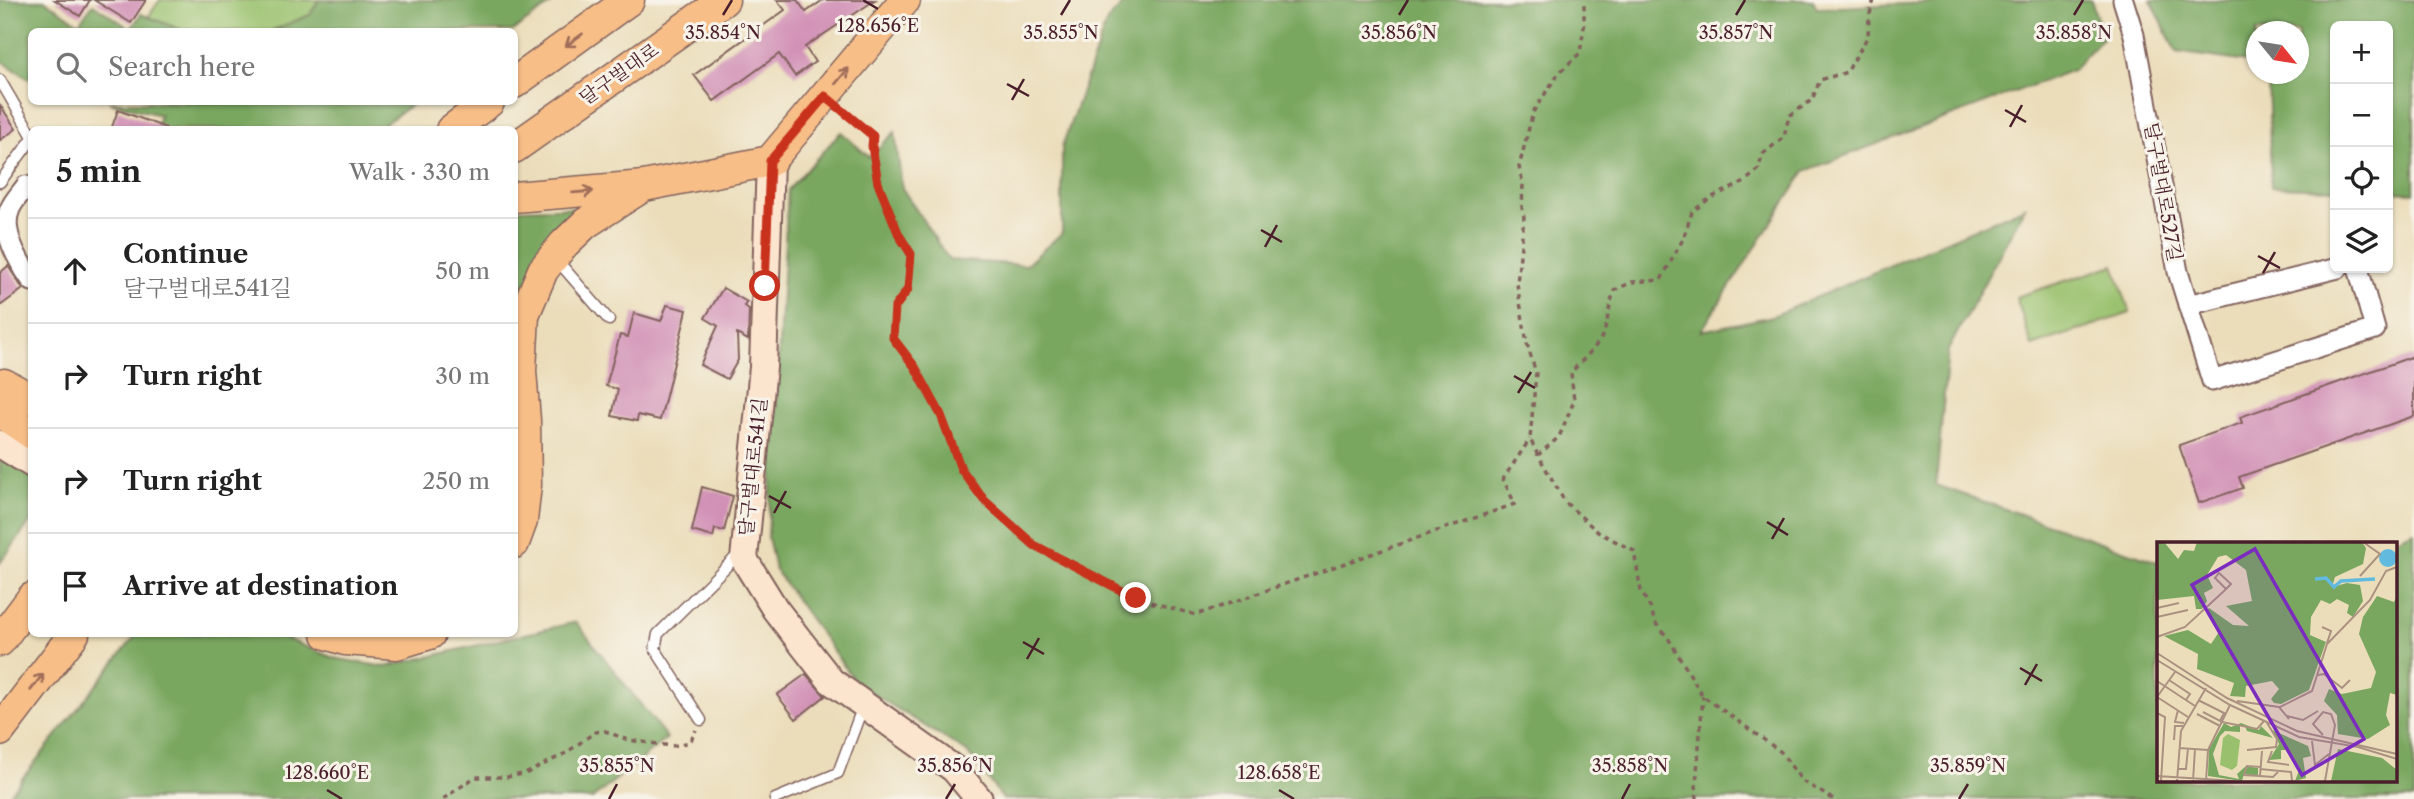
<!DOCTYPE html>
<html lang="en">
<head>
<meta charset="utf-8">
<style>
  :root { --surface:#fff; --page:#f2f2f2; --text:#222; --muted:#767676; --line:#e0e0e0 }
  body { margin:0; font-family:"Libre Caslon Text","Noto Serif KR",serif; background:var(--page); color:var(--text) }
  .controls { position:absolute; right:21px; top:21px; display:grid; overflow:hidden; border-radius:10px; box-shadow:0 2px 5px #0004 }
  .controls button { width:63px; height:63px; display:grid; place-items:center; padding:0; border:0; border-bottom:2px solid var(--line); background:var(--surface); color:var(--text); font:35px sans-serif }
  .compass { position:absolute; left:2246px; top:21px; width:63px; height:63px; border-radius:50%; background:var(--surface); box-shadow:0 2px 5px #0004; rotate:120deg }
  .stop { position:absolute; width:21px; height:21px; margin:-16px; border:5px solid #c8321e; border-radius:50%; background:#fff }
  .stop.end { background:#c8321e; border-color:#fff; box-shadow:0 2px 7px #0008 }
  .list { margin:0; padding:0; list-style:none }
  h2 { display:flex; justify-content:space-between; align-items:center; height:91px; margin:0; padding:0 28px; font-size:30px }
  h2 small { font-size:23px; font-weight:400; color:var(--muted) }
  .list li { display:grid; grid-template-columns:46px 1fr auto; gap:21px; align-items:center; box-sizing:border-box; height:105px; padding:0 28px; border-top:2px solid var(--line) }
  .list b { display:block; font-size:26px; white-space:nowrap }
  .list p { margin:0; font-size:23px; white-space:nowrap; color:var(--muted) }
  .list em { font-size:23px; font-style:normal; color:var(--muted) }
  .icon { flex:none; width:38px; height:38px; fill:none; stroke:currentColor; stroke-width:2; stroke-linecap:round; stroke-linejoin:round }
  .map { position:relative; flex:none; width:2414px; height:799px; overflow:hidden }
  .search { position:absolute; background:var(--surface); box-shadow:0 2px 5px #0004; left:28px; top:28px; width:490px; height:77px; display:flex; align-items:center; gap:18px; box-sizing:border-box; padding:0 24px; border-radius:10px; color:var(--muted); font-size:26px }
  .panel { position:absolute; background:var(--surface); box-shadow:0 2px 5px #0004; left:28px; top:126px; width:490px; height:511px; border-radius:10px }
  .map>svg:first-child { display:block }
  .green { fill:#99c16d; stroke:#72704c; stroke-width:2 }
  .forest { fill:#7aa760; stroke:#626346; stroke-width:2 }
  .building { fill:#d190b6 }
  .lines { fill:none; stroke-linecap:round; stroke-linejoin:round }
  .lane-casing { stroke:#82625d; stroke-width:13 }
  .street-casing { stroke:#82625d; stroke-width:23 }
  .secondary-casing { stroke:#82625d; stroke-width:30 }
  .primary-casing { stroke:#82625d; stroke-width:33 }
  .path { stroke:#82625d; stroke-width:3.5; stroke-dasharray:5 5; stroke-linecap:butt }
  .lane { stroke:#fff; stroke-width:10 }
  .street { stroke:#fff; stroke-width:19 }
  .secondary { stroke:#fce5cf; stroke-width:26 }
  .primary { stroke:#f7be88; stroke-width:30 }
  .oneway { stroke:#a06e5a }
  .route { stroke:#c8321e; stroke-width:9 }
  .ticks { fill:none; stroke:#4a1f2b; stroke-width:2.5 }
  .labels { text-anchor:middle; dominant-baseline:central; stroke-width:6; stroke-linejoin:round; paint-order:stroke }
  .street-label { font-size:19px; fill:#4a1f2b; stroke:#f7f3e8 }
  .inset-river { fill:none; stroke:#62bbdf; stroke-width:3.5 }
  .inset-road { fill:none; stroke:#ab9181; stroke-width:2 }
  .view { fill:#7b2cbf; fill-opacity:0.15; stroke:#7b2cbf; stroke-width:3.5 }
  .inset-edge { fill:none; stroke:#4a1f2b; stroke-width:3.5 }
  .ticks-label { font-size:18px; text-anchor:middle; fill:#4a1f2b; stroke:#f7f3e8; stroke-width:6; stroke-linejoin:round; paint-order:stroke }
</style>
</head>
<body>
<div class="map">
<svg width="2414" height="799" viewBox="0 0 2414 799">
  <rect width="100%" height="100%" fill="#f7f3e8"/>
  <filter id="ink" filterUnits="userSpaceOnUse"><feTurbulence type="fractalNoise" baseFrequency=".0143" numOctaves="2"/><feDisplacementMap in="SourceGraphic" scale="14" xChannelSelector="R" yChannelSelector="G"/><feConvolveMatrix kernelMatrix="1 2 1 2 8 2 1 2 1" color-interpolation-filters="sRGB"/></filter>
  <filter id="wash" filterUnits="userSpaceOnUse"><feTurbulence type="fractalNoise" baseFrequency=".00686" numOctaves="4" result="noise"/><feDisplacementMap in="SourceGraphic" scale="28" xChannelSelector="R" yChannelSelector="G"/><feGaussianBlur stdDeviation="1.57" result="paint"/><feColorMatrix in="noise" values="0 0 0 0 0 0 0 0 0 0 0 0 0 0 0 0 0 1.4 0 .05"/><feComposite in="paint" operator="in"/></filter>
  <g filter="url(#wash)">
    <rect width="100%" height="100%" fill="#ebddba"/>
    <!-- green -->
    <path class="green" d="M160 0H319L310 15 271 31H184L148 17Z
      M2114 265 2130 313 2032 346 2016 297Z"/>
    <!-- forest -->
    <path class="forest" d="M0 0H44L79 23 93 4 131 29 141 14 184 31 32 32 31 80 0 60Z
      M319 0H557L513 31H271L310 15Z
      M1127 0H1813L1817 8 1989 0H2091L2103 37 2073 70 1805 171 1701 331 1773 316 2025 207 1948 350 1936 485 2158 562V780H2395V544L2387 543 2414 531V799H1003L967 752 857 684 775 570 768 537 788 190 841 132 869 157 895 132 902 188 949 260 1026 265 1062 233V147L1107 21Z
      M2151 0H2414V193L2388 192V26H2335V189L2271 187 2268 74H2298V32H2256V63L2176 52Z
      M109 102H415L376 130 155 129 160 115Z
      M595 207 515 323V209Z
      M0 456 32 476 31 521 0 563Z
      M576 622 667 738 592 799H6L137 634H274L334 658 385 667Z"/>
    <g id="blocks">
      <!-- building -->
      <path class="building" d="M55 0H90L80 16Z
        M94 0H146L131 23Z
        M777 0H797L806 12 823 0H875L805 47 815 62 795 76 779 54 714 101 694 75 785 10Z
        M0 105 16 129 0 140Z
        M118 110 166 128V130H111Z
        M8 266 23 289 0 306V273Z
        M723 288 747 302 744 306 749 309 748 340 737 334 738 360 727 379 700 365 718 326 705 318Z
        M667 305 687 310 660 420 638 415 637 421 612 416 618 389 606 386 620 335 628 337 634 313 661 321Z
        M2414 356V416L2239 477 2243 488 2199 503 2179 445 2242 423 2240 417Z
        M702 487 733 496 724 531 715 529 713 537 692 531Z
        M806 674 825 696 796 719 777 695Z"/>
    </g>
  </g>
  <g filter="url(#ink)">
    <use href="#blocks" fill-opacity="0" stroke="#82625d" stroke-width="2"/>
    <g class="lines">
      <!-- lane casing -->
      <g class="lane-casing">
        <path id="lane" d="M0 80 32 135
          M0 182 32 139
          M556 259 609 320
          M701 720 655 649 658 634 740 553
          M775 799 838 773 863 706"/>
      </g>
      <!-- street casing -->
      <g class="street-casing">
        <path id="street" d="M2123 0 2134 35 2178 272 2212 381 2375 329 2358 268
          M32 188 26 186C21 193 13 201 10 209 0 231 19 262 32 281
          M2188 305 2338 268"/>
      </g>
      <!-- secondary casing -->
      <g class="secondary-casing">
        <path id="secondary" d="M770 161 763 367 744 559 775 609 831 681 954 769 979 799
          M0 444 32 464"/>
      </g>
      <!-- primary casing -->
      <g class="primary-casing">
        <path id="primary" d="M514 83 629 0
          M451 130 489 102
          M514 148 724 0
          M514 197 644 186 770 161 905 0
          M4 384 32 399
          M0 412 32 434
          M514 543 522 521 526 485 525 420 521 371 524 315 543 270 564 244 586 223 639 189
          M327 634 345 640 397 644 430 634
          M0 641 32 598
          M0 731 74 634"/>
      </g>
      <!-- path -->
      <path class="path" d="M842 110 873 136 872 146 878 183 899 235 911 254 908 289 895 307 893 338 915 367 941 415 961 469 984 500 1034 545 1136 598 1196 615 1515 504 1503 479 1530 439
        M1538 455 1530 439 1536 373 1527 344 1517 284 1524 217 1522 207 1523 184 1519 167 1533 112 1558 74 1580 53 1584 27V0
        M443 799 475 777H507L527 773 566 753 595 732 605 731 628 740 672 746 690 742 696 730
        M1697 799 1696 785 1703 696
        M1833 799 1802 781 1781 752 1703 696 1668 638 1654 621 1652 611 1641 591 1634 551 1598 532 1565 502 1538 455 1559 437 1574 401 1571 373C1582 359 1599 347 1605 329 1609 315 1609 303 1615 290L1632 282 1661 280 1683 239 1692 212 1710 198 1743 183 1758 170 1763 154 1784 137 1789 116 1812 100 1820 80 1847 72 1868 36 1869 17 1874 0"/>
      <!-- lane -->
      <use href="#lane" class="lane"/>
      <!-- street -->
      <use href="#street" class="street"/>
      <!-- secondary -->
      <use href="#secondary" class="secondary"/>
      <!-- primary -->
      <use href="#primary" class="primary"/>
    </g>
    <!-- one-way arrows -->
    <defs><path id="oneway-shaft" d="M-6 0H5M1.5-3L5.5 0L1.5 3" fill="none" stroke-width="1.6" stroke-linecap="round" stroke-linejoin="round" transform="scale(1.75)"/></defs>
    <g class="oneway">
      <use href="#oneway-shaft" transform="translate(574 40) rotate(144)"/>
      <use href="#oneway-shaft" transform="translate(842 76) rotate(-50)"/>
      <use href="#oneway-shaft" transform="translate(583 192) rotate(-5)"/>
      <use href="#oneway-shaft" transform="translate(37 682) rotate(-53)"/>
    </g>
  </g>
  <g class="lines" filter="url(#ink)">
    <!-- route -->
    <path class="route" d="M765 286 770 161 825 96 873 136 872 146 878 183 899 235 911 254 908 289 895 307 893 338 915 367 941 415 961 469 984 500 1034 545 1136 598"/>
  </g>
  <!-- ticks -->
  <path class="ticks" d="M863 0 878 9M723 15 732 0M1061 15 1070 0M1399 15 1408 0M1736 15 1745 0M2074 15 2083 0M1007 84 1029 96M1012 100 1024 79M2005 110 2026 122M2010 127 2022 105M1261 230 1282 242M1265 247 1277 225M2258 256 2280 268M2263 273 2275 252M1514 376 1535 388M1518 393 1531 372M769 496 791 508M774 513 786 491M1767 522 1788 535M1772 539 1784 518M1023 642 1044 654M1027 659 1039 638M2020 668 2042 681M2025 685 2037 664M327 790 342 799M1279 790 1294 799M609 799 617 784M946 799 955 784M1622 799 1630 784M1959 799 1968 784"/>
  <g class="labels">
    <!-- street labels -->
    <g class="street-label">
      <text transform="translate(619 74) rotate(-35)">달구벌대로</text>
      <text transform="translate(2163 192) rotate(80)">달구벌대로527길</text>
      <text transform="translate(753 467) rotate(-84)">달구벌대로541길</text>
    </g>
  </g>
  <!-- overview -->
  <g transform="translate(2157 542)">
    <rect width="240" height="240" fill="#ebddba"/>
    <path d="M71 192 83 198 80 224 75 228 63 223 66 196Z" fill="#99c16d"/>
    <path d="M0 0H7L21 17 27 8 37 9 40 0H205L209 6 206 22 178 35 175 45 190 41 203 43 206 59 196 75 190 71 192 63 180 57 173 62 164 58 154 75 153 93 169 100 152 148 124 162 117 161 114 157 122 147 115 139 89 144 88 155 73 154 77 141 40 127 41 112 7 94 31 88 54 102 62 90 49 69 52 66 76 83 92 84 69 64 95 59 89 28 69 13 61 15 50 33 56 46 47 51 50 59 45 67H39L37 54 0 58ZM240 53V153L233 151 229 173 233 183 211 197 181 192 180 173 167 159 172 147 185 152 214 146 219 130 202 92 206 75 220 54 237 60ZM67 181 74 185 84 181 102 188 104 184 116 196 90 189 88 184H83V190L68 189 63 194 56 212 62 233 82 237 80 232 89 224 101 226V234L87 232 85 239 51 234 52 207ZM115 188 151 204 154 214 146 216 149 236 138 239 143 226 132 208H124V217L112 218 122 202ZM181 207 225 216 240 228V239H174Z" fill="#7aa760"/>
    <path d="M222 16a9 9 0 1 1 18 0a9 9 0 1 1-18 0Z" fill="#62bbdf"/>
    <path class="inset-river" d="M158 37 169 36 177 45 184 39 218 37"/>
    <path class="inset-road" d="M203 34 223 12 206 0M0 66 22 61M0 75 31 68M165 85 174 89 170 101M0 95 28 85 67 49 74 42 62 31 58 36 69 47M0 111 70 156 140 189 240 212M0 118 73 163 142 195 201 205 240 217M161 133 167 132 185 146 193 138M12 138 33 152 29 158M0 139 38 164M0 155 31 175M0 155 18 130M41 158 67 171 63 179 46 170M80 159 122 165 132 177M123 165 155 149 170 102 213 58 229 29 240 25M21 168 18 180 27 181M0 171 8 175 4 239M40 172 63 184M130 174 146 178 161 169M65 180 100 187 107 179M166 193 156 182 166 170 174 172 178 183 168 239M17 198 18 184H26M155 199 158 223 172 212M22 206 51 208M90 208 119 205 120 197 110 181M105 209 103 234 116 235 121 230M115 209 111 220 132 223M21 227H29L31 206M103 227 134 230 135 239M0 234 79 239M103 234 87 233 90 224 104 225M20 239 24 189 49 146M36 239 38 207M49 239 51 208 73 163"/>
    <path class="view" d="M98 7 207 197 145 233 35 43Z"/>
    <rect width="240" height="240" class="inset-edge"/>
  </g>
  <g class="ticks-label">
    <text x="878" y="32">128.656°E</text>
    <text x="1399" y="39">35.856°N</text>
    <text x="723" y="39">35.854°N</text>
    <text x="1061" y="39">35.855°N</text>
    <text x="1736" y="39">35.857°N</text>
    <text x="2074" y="39">35.858°N</text>
    <text x="617" y="772">35.855°N</text>
    <text x="955" y="772">35.856°N</text>
    <text x="1630" y="772">35.858°N</text>
    <text x="1968" y="772">35.859°N</text>
    <text x="327" y="779">128.660°E</text>
    <text x="1279" y="779">128.658°E</text>
  </g>
</svg>
<div class="controls">
<button>+</button>
<button>−</button>
<button><svg class="icon" aria-label="locate" viewBox="0 0 24 24"><circle cx="12" cy="12" r="6"/><path d="M12 2v4M12 18v4M2 12h4M18 12h4"/></svg></button>
<button><svg class="icon" aria-label="layers" viewBox="0 0 24 24"><path d="M12 4l9 5-9 5-9-5zM3 14l9 5 9-5"/></svg></button>
</div>
<svg class="compass" viewBox="-18 -18 36 36"><path d="M0-13l5 13h-10z" fill="#e53935"/><path d="M0 13l5-13h-10z" fill="#767676"/></svg>
<div class="stop" style="left:765px;top:286px"></div>
<div class="stop end" style="left:1136px;top:598px"></div>
<div class="search"><svg class="icon" aria-label="search" viewBox="0 0 24 24"><circle cx="10" cy="10" r="6"/><path d="M15 15l6 6"/></svg>Search here</div>
<section class="panel">
<h2>5 min<small>Walk · 330 m</small></h2>
<ul class="list">
<li><svg class="icon" aria-label="ahead" viewBox="0 0 24 24"><path d="M12 20V5M6 11l6-6 6 6"/></svg><div><b>Continue</b><p>달구벌대로541길</p></div><em>50 m</em></li>
<li><svg class="icon" aria-label="right" viewBox="0 0 24 24"><path d="M7 20v-9h11M14 6l5 5-5 5"/></svg><div><b>Turn right</b></div><em>30 m</em></li>
<li><svg class="icon" aria-label="right" viewBox="0 0 24 24"><path d="M7 20v-9h11M14 6l5 5-5 5"/></svg><div><b>Turn right</b></div><em>250 m</em></li>
<li><svg class="icon" aria-label="arrive" viewBox="0 0 24 24"><path d="M6 21V4h12l-3 4 3 4H6"/></svg><div><b>Arrive at destination</b></div></li>
</ul>
</section>
</div>
</body>
</html>
